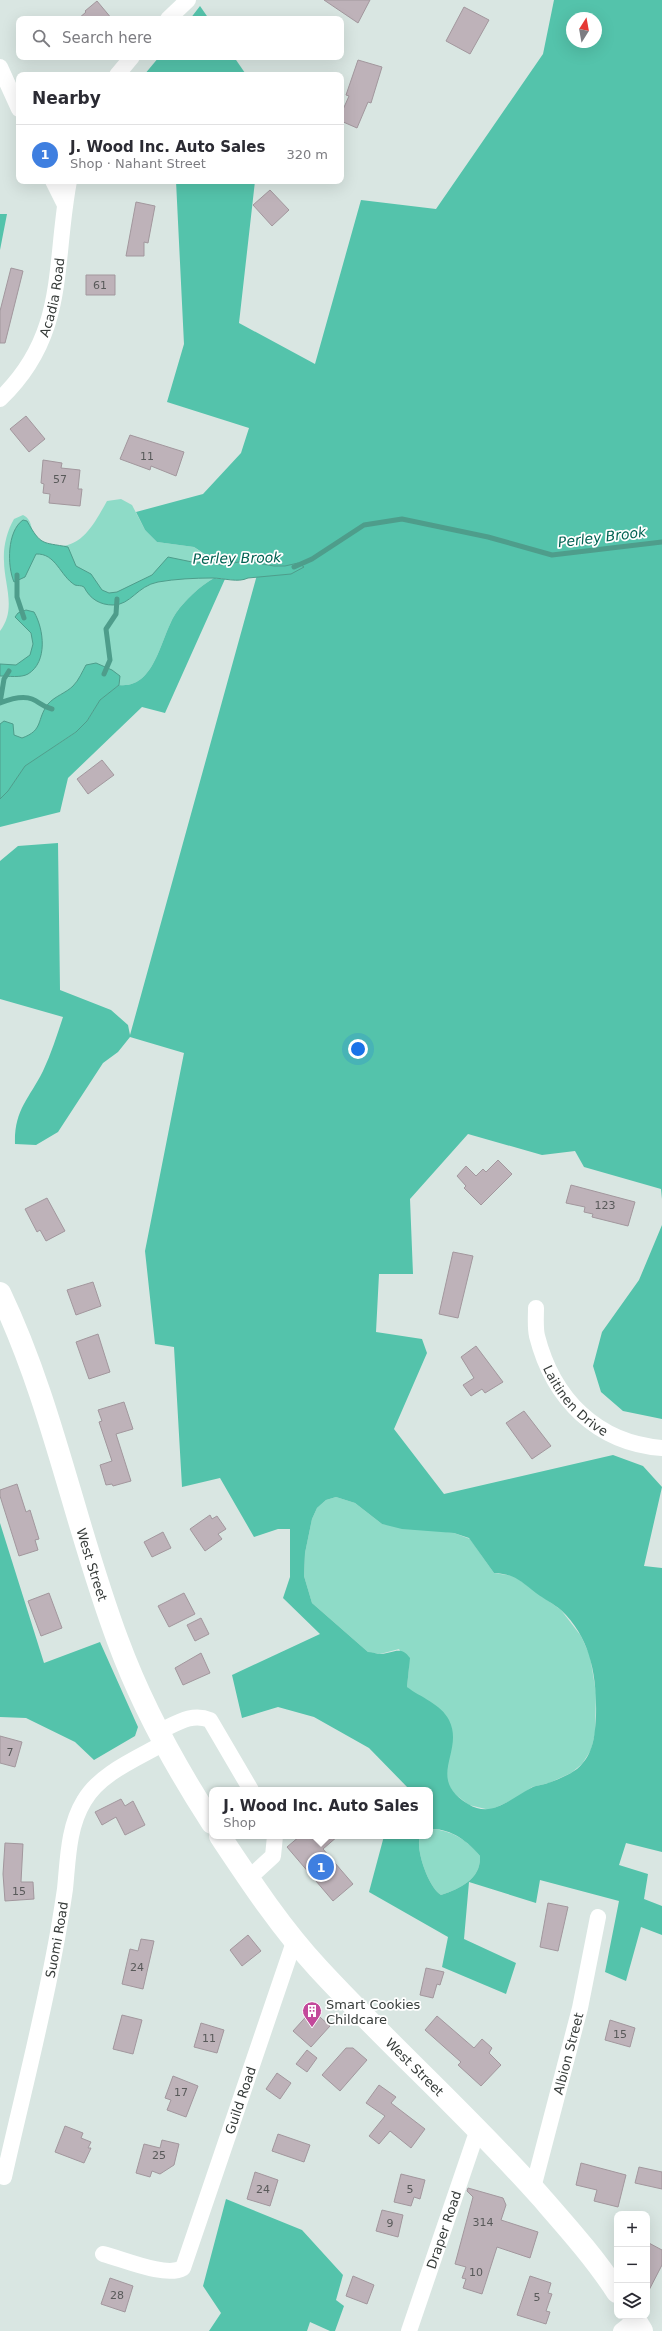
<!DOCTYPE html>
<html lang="en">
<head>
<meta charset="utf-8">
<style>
  :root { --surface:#fff; --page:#f7f7f7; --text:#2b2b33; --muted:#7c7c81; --line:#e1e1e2; --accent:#c3499b }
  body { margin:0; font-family:"DejaVu Sans",sans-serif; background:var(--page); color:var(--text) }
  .controls { position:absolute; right:12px; bottom:12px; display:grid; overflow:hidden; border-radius:8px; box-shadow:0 4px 16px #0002 }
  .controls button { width:36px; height:36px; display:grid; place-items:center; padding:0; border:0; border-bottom:1px solid var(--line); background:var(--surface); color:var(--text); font:20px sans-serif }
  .compass { position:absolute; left:566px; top:12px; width:36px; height:36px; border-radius:50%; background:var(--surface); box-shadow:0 4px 16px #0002; rotate:11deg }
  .you { position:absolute; left:358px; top:1049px; width:14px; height:14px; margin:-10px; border:3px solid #fff; border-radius:50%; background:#1a73e8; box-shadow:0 0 0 6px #1a73e833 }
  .badge { display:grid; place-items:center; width:26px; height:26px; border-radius:50%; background:var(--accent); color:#fff; font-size:13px; font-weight:700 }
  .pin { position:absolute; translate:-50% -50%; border:2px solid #fff; box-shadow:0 1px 4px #0006 }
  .popup { position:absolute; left:209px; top:1787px; width:224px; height:52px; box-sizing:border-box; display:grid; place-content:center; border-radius:8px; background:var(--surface); filter:drop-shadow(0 1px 3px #0005); font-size:13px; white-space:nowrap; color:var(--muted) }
  .popup b { font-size:15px; color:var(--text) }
  .popup::after { content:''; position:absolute; left:50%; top:100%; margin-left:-8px; border:8px solid transparent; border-top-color:var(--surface) }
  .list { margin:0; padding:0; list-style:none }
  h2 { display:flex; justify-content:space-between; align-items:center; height:52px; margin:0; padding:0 16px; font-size:17px }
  h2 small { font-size:13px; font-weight:400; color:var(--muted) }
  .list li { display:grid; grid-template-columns:26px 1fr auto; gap:12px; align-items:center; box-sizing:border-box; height:60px; padding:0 16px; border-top:1px solid var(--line) }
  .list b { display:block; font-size:15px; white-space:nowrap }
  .list p { margin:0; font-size:13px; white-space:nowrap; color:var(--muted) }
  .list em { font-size:13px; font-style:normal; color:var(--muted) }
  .icon { flex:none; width:22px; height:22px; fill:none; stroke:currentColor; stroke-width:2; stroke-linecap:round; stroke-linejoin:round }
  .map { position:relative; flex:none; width:662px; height:2331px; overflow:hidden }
  .search { position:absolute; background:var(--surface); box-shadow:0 4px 16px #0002; left:16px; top:16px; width:328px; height:44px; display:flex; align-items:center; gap:10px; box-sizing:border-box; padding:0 14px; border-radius:8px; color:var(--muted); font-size:15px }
  .panel { position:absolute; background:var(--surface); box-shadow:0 4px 16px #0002; left:16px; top:72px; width:328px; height:112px; border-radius:8px }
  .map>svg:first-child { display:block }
  .green { fill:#8edbc7 }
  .forest { fill:#54c3ab; fill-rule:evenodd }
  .water { fill:#58c7ae; stroke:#4e9d8b }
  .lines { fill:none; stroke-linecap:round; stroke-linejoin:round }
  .stream { stroke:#4e9d8b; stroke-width:5 }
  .building { fill:#beb2b9; stroke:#a2979d }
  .street { stroke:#fff; stroke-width:16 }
  .secondary { stroke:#fff; stroke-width:22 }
  .labels { text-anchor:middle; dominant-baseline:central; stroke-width:3.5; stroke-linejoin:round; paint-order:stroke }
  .number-label { font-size:11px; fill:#595a5a }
  .street-label { font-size:13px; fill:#373c3a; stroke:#fff }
  .poi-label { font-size:13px; fill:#373c3a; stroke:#fff; text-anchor:start }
  .water-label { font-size:14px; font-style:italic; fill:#026353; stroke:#fff }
</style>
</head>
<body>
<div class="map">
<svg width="662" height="2331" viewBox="0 0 662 2331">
  <rect width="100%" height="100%" fill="#d9e6e2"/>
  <!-- green -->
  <path class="green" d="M121 499 132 505 145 530 157 542 194 547 217 564 214 578C199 587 186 599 176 613 160 637 156 689 119 685L0 799V631C17 609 4 584 4 561 3 547 7 531 14 519L23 515C33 520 30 529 35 536 39 541 45 543 51 545 81 552 95 522 107 501Z
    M336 1497 355 1503 382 1524 454 1533 470 1539 494 1573 514 1576 561 1610 581 1636 590 1656 596 1693 595 1733 591 1750 582 1764 571 1773 549 1783 532 1787 517 1798 490 1810 469 1805 451 1791 407 1687 409 1667 399 1649 380 1654 368 1652 312 1603 304 1576 305 1553 312 1519 317 1508 326 1500Z
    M431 1829C451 1830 468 1840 480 1856 481 1879 461 1888 441 1895 429 1888 415 1850 420 1836H430Z"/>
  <!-- forest -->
  <path class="forest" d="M554 0H662V1199L661 1189 584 1167 575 1151 542 1155 468 1134 410 1199 413 1274H379L376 1332 422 1339 427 1353 394 1429 444 1494 613 1455 643 1466 662 1487 644 1566 662 1568V1852L626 1843 619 1865 648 1874 644 1899 662 1906V1935L641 1927 626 1981 605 1972 619 1901 540 1880 536 1903 469 1882 464 1939 516 1963 506 1994 442 1967 448 1937 369 1892 384 1836H420C415 1850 429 1888 441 1895 461 1888 481 1879 480 1856 468 1841 450 1828 430 1829V1790H410L369 1748 314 1717 278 1707 242 1718 232 1675 320 1634 283 1598 290 1577V1529H278L254 1537 220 1478 182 1487 174 1347 155 1344 145 1251 184 1053 130 1037 118 1052 103 1063 58 1132 36 1145 15 1144C14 1110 29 1099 43 1071 51 1054 57 1035 63 1017L0 999V861L18 846 58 843 60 990 111 1010 128 1025 130 1035 260 564 245 561 221 565 194 547 157 542 145 530 136 512 203 494 241 453 249 428 167 402 184 344 176 181H255L239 323 315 364 361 200 436 209 543 54ZM572 18H596V42H572ZM336 1497 355 1503 382 1524 402 1529 454 1533 469 1538 494 1573C515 1574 520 1581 536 1593 544 1599 554 1604 561 1610 591 1638 597 1677 596 1716 595 1733 594 1751 582 1764 575 1773 559 1779 548 1783 543 1785 536 1785 531 1788 511 1798 492 1819 468 1804 425 1778 465 1752 449 1720 441 1704 420 1697 407 1687L410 1658C401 1645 393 1653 381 1654 377 1654 372 1652 368 1652L312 1603 304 1576 305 1553 312 1519 317 1508 326 1500Z
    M200 6 209 19H190Z
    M159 57H234L245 73 242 75H144Z
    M0 214H7L0 250Z
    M214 578 225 579 165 713 142 707 68 778 60 812 0 827V799L8 791 25 766 76 732 87 721 100 700 119 685C156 689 160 637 176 613 186 599 199 587 214 578Z
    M662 1225V1419L623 1411 601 1392 593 1366 602 1332 639 1280Z
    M0 1523 44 1663 100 1642 138 1727 135 1736 94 1760 75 1742 26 1718 0 1717Z
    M226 2199 302 2230 343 2275 336 2300 344 2306 335 2331H330L310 2322 307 2331H209L221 2313 203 2286Z"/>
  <!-- water -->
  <path class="water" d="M23 520 27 521C41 546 42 542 68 547L76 566 91 574 102 590 109 593 117 592 152 575 168 557 197 563 208 561 221 565 245 561 274 566H285L298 563 304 567 291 574 248 578C238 583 224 578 212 578 195 578 175 579 158 582 137 586 131 605 113 605 100 605 90 599 84 587 81 585 78 586 75 585 60 576 56 553 36 554L25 577 14 582C7 566 7 531 23 520Z
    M26 610 34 612C44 629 48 662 28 674 21 678 8 676 0 676V664L16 665 30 655 33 644 31 633 15 617 18 613Z
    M96 663 112 670 120 676 119 685 100 700 87 721 76 732 25 766 8 791 0 799V724L4 721 13 724 14 735 22 738C44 730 36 720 48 704 55 696 66 693 73 686 79 680 82 672 86 665Z"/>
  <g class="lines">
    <!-- stream -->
    <path class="stream" d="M294 567 312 559 364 525 402 519 488 537 552 555 662 542
      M17 575V597L24 618
      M104 674 110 660 106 629 116 614 117 599
      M0 703C10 699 22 695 32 699 40 702 40 706 52 709
      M0 703 4 679 9 671"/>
  </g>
  <!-- building -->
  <path class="building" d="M324 0H370L358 23Z
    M97 1 112 19H78L86 12 85 11Z
    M464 7 489 20 470 54 446 41Z
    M358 60 382 67 371 103 368 102 357 128 341 121V114L349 96 346 95Z
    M270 190 289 210 272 226 253 205Z
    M136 202 155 206 148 243 144 242V256H126Z
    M11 268 23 271 5 343H0V311Z
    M86 275H115V295H86Z
    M26 416 45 439 29 452 10 429Z
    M130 435 184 452 176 476 151 466 150 470 120 459Z
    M43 460 62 463 61 468 80 470 78 489H82L80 506 49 503 50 494 43 493 44 484 41 483Z
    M102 760 114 775 88 794 77 779Z
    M498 1160 512 1174 481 1205 464 1188 466 1186 457 1176 466 1166 476 1176 483 1169 486 1172Z
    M571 1185 635 1202 628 1226 592 1217 593 1214 584 1212 585 1207 566 1203Z
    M47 1198 65 1231 46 1241 40 1230 37 1232 25 1209Z
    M453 1252 473 1256 458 1318 439 1314Z
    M93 1282 101 1306 76 1315 67 1290Z
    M98 1334 110 1372 89 1379 76 1342Z
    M476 1346 503 1382 485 1393 482 1389 471 1396 463 1385 474 1378 461 1357Z
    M124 1402 133 1429 116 1434 131 1481 113 1486 112 1484 106 1485 100 1465 112 1461 99 1422 102 1421 98 1410Z
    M524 1411 551 1446 532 1459 506 1423Z
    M17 1484 26 1512 30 1510 39 1539 35 1540 38 1550 19 1556 0 1496V1490Z
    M210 1515 212 1519 217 1516 226 1529 218 1534 222 1539 205 1551 190 1529Z
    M163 1532 171 1548 152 1557 144 1542Z
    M49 1593 62 1628 41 1636 28 1601Z
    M184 1593 195 1614 169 1627 158 1606Z
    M201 1618 209 1634 195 1641 187 1625Z
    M201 1653 210 1673 183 1685 175 1668Z
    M0 1736 22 1742 15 1767 0 1763Z
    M121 1799 125 1806 133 1801 145 1825 125 1835 116 1817 102 1825 95 1812Z
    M300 1836H338L323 1849 353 1884 333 1901 287 1847Z
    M5 1843 23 1844 21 1882H33L34 1899 5 1901 3 1874Z
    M548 1903 568 1907 558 1951 540 1947Z
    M248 1935 261 1951 242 1966 230 1950Z
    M141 1939 154 1941 143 1989 122 1984 130 1949 138 1951Z
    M426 1968 444 1972 440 1985 437 1984 433 1998 420 1995Z
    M312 2010 330 2026 311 2047 293 2031Z
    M122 2015 142 2020 133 2054 113 2049Z
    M437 2016 474 2048 482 2039 492 2048 489 2053 501 2065 481 2086 458 2065 461 2062 425 2030Z
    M610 2020 635 2028 630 2047 605 2040Z
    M201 2023 224 2030 217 2053 194 2047Z
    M346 2048H353L367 2060 340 2091 322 2075Z
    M307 2050 317 2058 307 2072 296 2064Z
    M277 2073 291 2083 280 2099 266 2089Z
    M173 2076 198 2086 186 2117 167 2110 171 2100 165 2098Z
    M379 2085 396 2097 391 2103 425 2129 411 2148 390 2131 379 2144 369 2136 385 2116 366 2103Z
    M65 2126 83 2133 81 2138 91 2142 88 2148H91L84 2163 55 2152Z
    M278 2134 310 2145 304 2162 272 2151Z
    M162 2140 179 2144 174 2165 160 2174 152 2171 150 2177 136 2173 144 2144 160 2148Z
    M581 2163 626 2175 618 2207 594 2201 597 2190 576 2185Z
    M639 2167 662 2172V2189L635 2183Z
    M255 2172 278 2180 270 2206 247 2199Z
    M401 2174 425 2180 420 2199 414 2197 411 2206 394 2202Z
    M468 2188 503 2198 506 2205 501 2220 538 2232 530 2258 497 2247 482 2294 463 2288 466 2279 462 2278 466 2267 455 2264 473 2197 467 2191Z
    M382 2210 403 2215 398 2237 376 2231Z
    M647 2242 662 2250V2265L647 2294Z
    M353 2276 374 2285 367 2304 346 2296Z
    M530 2276 551 2283 548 2293 552 2294 546 2311 550 2312 546 2324 517 2315Z
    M110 2278 133 2286 125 2312 101 2304Z"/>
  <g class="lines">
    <!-- street -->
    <g class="street">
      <path d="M168 19 188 0"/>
      <path d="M0 67 19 109"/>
      <path d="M117 75 132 57"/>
      <path d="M53 181 65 205"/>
      <path id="s1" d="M0 399C68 334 53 265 69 181"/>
      <path id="s2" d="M536 1308C536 1317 535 1327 537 1336 553 1399 597 1443 662 1448"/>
      <path d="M158 1732C176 1724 191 1712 210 1720L251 1790"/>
      <path d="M249 1878 273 1856 275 1836"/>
      <path id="s3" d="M4 2177C21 2101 41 2025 55 1949 59 1929 62 1909 65 1889 68 1860 68 1827 84 1801 100 1773 138 1758 164 1743"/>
      <path id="s4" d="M533 2188 580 2008 598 1917"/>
      <path id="s5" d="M103 2254C123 2259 166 2278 183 2268L295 1939"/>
      <path id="s6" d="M409 2331 478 2129"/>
      <path d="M621 2331 635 2320"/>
    </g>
    <!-- secondary -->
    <g class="secondary">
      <path id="s7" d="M0 1293C53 1404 75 1527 118 1641 142 1706 175 1766 212 1823"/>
      <path id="s8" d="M220 1836C250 1881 281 1928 318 1968 390 2046 470 2117 541 2197 568 2228 595 2258 617 2292"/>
      <path d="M633 2316 642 2331"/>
    </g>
  </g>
  <!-- icons -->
  <defs>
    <g id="building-pin" transform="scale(1)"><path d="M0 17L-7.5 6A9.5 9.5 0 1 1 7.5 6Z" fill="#c3499b" stroke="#fff"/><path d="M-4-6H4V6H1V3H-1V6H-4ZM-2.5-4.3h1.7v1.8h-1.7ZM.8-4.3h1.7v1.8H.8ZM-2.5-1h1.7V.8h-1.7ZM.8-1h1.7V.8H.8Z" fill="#fff"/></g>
  </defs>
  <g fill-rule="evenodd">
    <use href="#building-pin" x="312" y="2011"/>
  </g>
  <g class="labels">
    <!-- number labels -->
    <g class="number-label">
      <text x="100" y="285">61</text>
      <text x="147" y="456">11</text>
      <text x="60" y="479">57</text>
      <text x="605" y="1205">123</text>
      <text x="10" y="1752">7</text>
      <text x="19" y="1891">15</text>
      <text x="137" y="1967">24</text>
      <text x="620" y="2034">15</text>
      <text x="209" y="2038">11</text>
      <text x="181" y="2092">17</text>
      <text x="159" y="2155">25</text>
      <text x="263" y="2189">24</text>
      <text x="410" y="2189">5</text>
      <text x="483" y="2222">314</text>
      <text x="390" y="2223">9</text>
      <text x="476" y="2272">10</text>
      <text x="117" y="2295">28</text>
      <text x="537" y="2297">5</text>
    </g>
    <!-- street labels -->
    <g class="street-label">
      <text stroke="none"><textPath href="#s1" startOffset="117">Acadia Road</textPath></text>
      <text stroke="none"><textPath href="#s2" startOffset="105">Laitinen Drive</textPath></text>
      <text stroke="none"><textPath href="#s7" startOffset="287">West Street</textPath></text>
      <text stroke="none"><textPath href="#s3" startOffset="243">Suomi Road</textPath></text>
      <text stroke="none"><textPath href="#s4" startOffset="139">Albion Street</textPath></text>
      <text stroke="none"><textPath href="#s8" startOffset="303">West Street</textPath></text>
      <text stroke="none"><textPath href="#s5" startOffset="260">Guild Road</textPath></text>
      <text stroke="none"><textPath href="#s6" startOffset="107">Draper Road</textPath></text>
    </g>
    <!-- poi labels -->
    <g class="poi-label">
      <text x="326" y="2004">Smart Cookies<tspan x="326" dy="15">Childcare</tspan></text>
    </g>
    <!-- water labels -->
    <g class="water-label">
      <text transform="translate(602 537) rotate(-7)">Perley Brook</text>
      <text transform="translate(237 558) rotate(-1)">Perley Brook</text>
    </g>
  </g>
</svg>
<div class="controls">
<button>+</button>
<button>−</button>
<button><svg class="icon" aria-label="layers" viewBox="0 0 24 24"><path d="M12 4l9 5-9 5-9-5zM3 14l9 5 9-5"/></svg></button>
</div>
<svg class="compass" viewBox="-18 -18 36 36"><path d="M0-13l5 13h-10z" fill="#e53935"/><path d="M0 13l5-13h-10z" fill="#7c7c81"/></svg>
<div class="you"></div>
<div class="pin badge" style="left:321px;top:1867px;background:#3f7fe0">1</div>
<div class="popup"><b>J. Wood Inc. Auto Sales</b>Shop</div>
<div class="search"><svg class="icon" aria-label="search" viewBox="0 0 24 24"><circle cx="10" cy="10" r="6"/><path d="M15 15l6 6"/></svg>Search here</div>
<section class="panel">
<h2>Nearby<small></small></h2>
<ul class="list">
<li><span class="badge" style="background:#3f7fe0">1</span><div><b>J. Wood Inc. Auto Sales</b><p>Shop · Nahant Street</p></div><em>320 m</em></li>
</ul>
</section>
</div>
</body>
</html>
